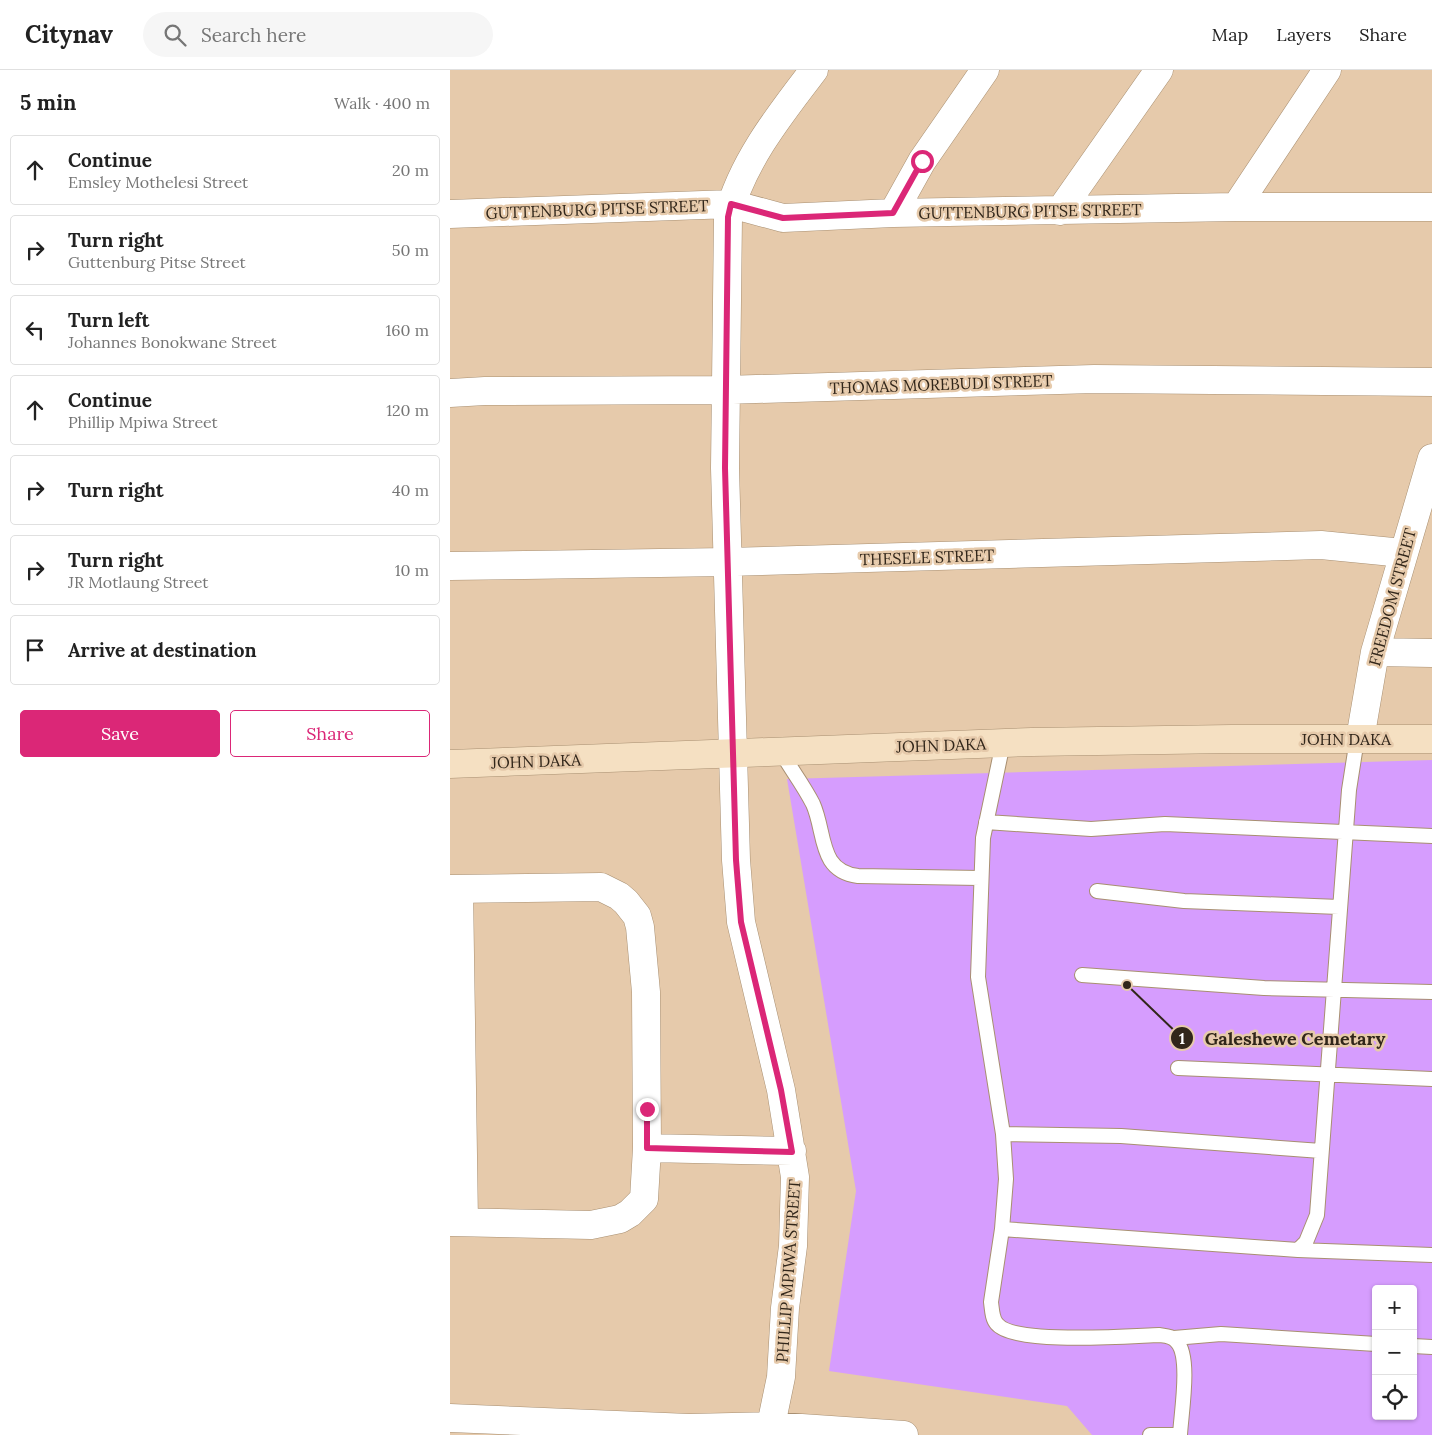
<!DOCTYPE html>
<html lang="en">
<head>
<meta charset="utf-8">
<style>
  :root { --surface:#fff; --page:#f6f6f6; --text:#222; --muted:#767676; --line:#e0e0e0; --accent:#db2777 }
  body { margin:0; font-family:Lora,serif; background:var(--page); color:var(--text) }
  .controls { position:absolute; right:15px; bottom:15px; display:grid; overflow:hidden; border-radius:5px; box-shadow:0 1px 4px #0004 }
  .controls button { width:45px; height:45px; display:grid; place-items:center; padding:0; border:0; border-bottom:1px solid var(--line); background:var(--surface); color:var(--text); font:25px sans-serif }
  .stop { position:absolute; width:15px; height:15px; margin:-11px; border:4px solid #db2777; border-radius:50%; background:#fff }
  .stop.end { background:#db2777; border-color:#fff; box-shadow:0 1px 5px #0008 }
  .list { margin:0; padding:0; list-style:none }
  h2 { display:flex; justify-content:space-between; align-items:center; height:65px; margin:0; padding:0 20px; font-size:21px }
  h2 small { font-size:16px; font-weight:400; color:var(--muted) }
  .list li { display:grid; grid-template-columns:32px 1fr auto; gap:15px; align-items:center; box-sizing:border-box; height:70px; margin:0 10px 10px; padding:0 10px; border:1px solid var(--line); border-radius:5px }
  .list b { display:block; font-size:19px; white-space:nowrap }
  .list p { margin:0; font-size:16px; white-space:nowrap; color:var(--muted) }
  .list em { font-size:16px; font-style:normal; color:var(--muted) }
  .actions { display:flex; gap:10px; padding:15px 20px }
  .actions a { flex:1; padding:11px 0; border:1px solid var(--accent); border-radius:5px; text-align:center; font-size:18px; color:var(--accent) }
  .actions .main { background:var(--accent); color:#fff }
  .icon { flex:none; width:28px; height:28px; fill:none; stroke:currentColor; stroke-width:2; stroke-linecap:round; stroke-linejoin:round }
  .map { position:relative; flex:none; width:982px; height:1365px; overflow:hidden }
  header { display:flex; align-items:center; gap:30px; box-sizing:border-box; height:70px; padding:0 25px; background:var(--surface); border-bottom:1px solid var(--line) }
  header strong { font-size:24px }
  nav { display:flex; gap:28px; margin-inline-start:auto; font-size:18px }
  .search { width:350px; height:45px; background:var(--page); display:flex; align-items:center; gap:12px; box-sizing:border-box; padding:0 18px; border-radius:28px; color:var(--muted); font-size:19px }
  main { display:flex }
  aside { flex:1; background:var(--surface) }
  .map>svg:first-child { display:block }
  .green { fill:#d69dfe; fill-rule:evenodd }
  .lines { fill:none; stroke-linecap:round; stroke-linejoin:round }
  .lane-casing { stroke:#a88f71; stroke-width:16 }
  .street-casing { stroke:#a88f71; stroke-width:29 }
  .secondary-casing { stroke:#a88f71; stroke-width:29 }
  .lane { stroke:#fff; stroke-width:14 }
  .street { stroke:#fff; stroke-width:28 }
  .secondary { stroke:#f5e0c2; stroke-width:28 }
  .route { stroke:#db2777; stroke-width:6 }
  .labels { text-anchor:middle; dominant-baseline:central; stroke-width:5; stroke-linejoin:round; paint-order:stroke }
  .street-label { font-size:16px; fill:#31261a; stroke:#e6caab }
  .leader { fill:none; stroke:#31261a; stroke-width:2 }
  .callout-dot { fill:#31261a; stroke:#e6caab; stroke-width:2 }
  .mark-label { font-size:15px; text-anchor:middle; font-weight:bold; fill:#fff }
  .callout-label { font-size:18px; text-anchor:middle; font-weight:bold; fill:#31261a; stroke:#e6caab; stroke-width:5; stroke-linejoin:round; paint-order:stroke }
</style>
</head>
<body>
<header>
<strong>Citynav</strong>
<div class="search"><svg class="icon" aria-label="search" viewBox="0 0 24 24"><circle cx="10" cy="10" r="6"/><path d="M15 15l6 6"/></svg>Search here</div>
<nav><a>Map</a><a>Layers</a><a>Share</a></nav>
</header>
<main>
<aside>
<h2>5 min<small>Walk · 400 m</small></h2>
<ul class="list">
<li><svg class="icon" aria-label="ahead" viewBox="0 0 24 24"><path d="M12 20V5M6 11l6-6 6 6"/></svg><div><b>Continue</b><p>Emsley Mothelesi Street</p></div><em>20 m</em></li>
<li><svg class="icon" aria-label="right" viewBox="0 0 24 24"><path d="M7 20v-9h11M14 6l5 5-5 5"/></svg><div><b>Turn right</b><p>Guttenburg Pitse Street</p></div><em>50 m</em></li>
<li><svg class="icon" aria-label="left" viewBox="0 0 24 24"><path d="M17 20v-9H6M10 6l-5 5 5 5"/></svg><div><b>Turn left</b><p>Johannes Bonokwane Street</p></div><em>160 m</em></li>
<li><svg class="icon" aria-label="ahead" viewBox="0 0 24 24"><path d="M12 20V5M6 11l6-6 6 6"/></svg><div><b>Continue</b><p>Phillip Mpiwa Street</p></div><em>120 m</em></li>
<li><svg class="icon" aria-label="right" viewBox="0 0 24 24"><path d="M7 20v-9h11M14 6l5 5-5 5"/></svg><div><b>Turn right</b></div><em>40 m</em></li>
<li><svg class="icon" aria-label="right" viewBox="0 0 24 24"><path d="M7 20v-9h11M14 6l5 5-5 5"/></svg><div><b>Turn right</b><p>JR Motlaung Street</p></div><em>10 m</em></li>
<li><svg class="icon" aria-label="arrive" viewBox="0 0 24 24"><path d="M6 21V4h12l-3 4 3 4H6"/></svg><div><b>Arrive at destination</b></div></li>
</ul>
<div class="actions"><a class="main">Save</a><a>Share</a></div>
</aside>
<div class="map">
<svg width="982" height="1365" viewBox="0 0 982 1365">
  <rect width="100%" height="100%" fill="#e6caab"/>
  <!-- green -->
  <path class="green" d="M982 690V1365H642L617 1336 379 1301 406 1121 337 709ZM926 1219H963V1346H926Z"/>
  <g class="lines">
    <!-- lane casing -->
    <g class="lane-casing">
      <path id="lane" d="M553 673 533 768 528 907 553 1064 556 1109 552 1159 541 1232C542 1239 542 1249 547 1254 564 1275 679 1266 709 1265 716 1266 723 1266 727 1272 741 1287 731 1344 730 1365
        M331 682C341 699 354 716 363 734 376 763 368 801 408 806L530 808
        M536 752 641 759 715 754 982 766
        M647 821 734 831 889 837
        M632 905 814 918 982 922
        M728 998 982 1009
        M553 1064 671 1066 871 1081
        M552 1159 848 1180 982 1185
        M848 1180 856 1172 867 1145 899 720 907 669
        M724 1268 771 1264 926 1274
        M963 1276 982 1277
        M700 1365H724"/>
    </g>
    <!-- street casing -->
    <g class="street-casing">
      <path id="street" d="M786 137 877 0
        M610 141 709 0
        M443 143 472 91 535 0
        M0 144 281 134 333 148 443 143 786 137H982
        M0 323 35 321 275 320 644 309 982 312
        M0 496 277 492 871 475 953 483
        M925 582 982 583
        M910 669 925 582 982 388
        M0 819 151 817 169 826 176 832 187 846 190 857 196 922 197 1078 194 1129 180 1143 170 1149 141 1155 0 1152
        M9 819 14 1152
        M197 1078 342 1081
        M0 1348 239 1358 322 1356 454 1365
        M319 1365 331 1307 335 1238 343 1176 345 1107 331 1020 291 852 286 790 275 398 278 147C291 93 331 43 364 0"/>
    </g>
    <!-- secondary casing -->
    <g class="secondary-casing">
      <path id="secondary" d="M0 694 582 672 781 669H982"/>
    </g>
    <!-- lane -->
    <use href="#lane" class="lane"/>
    <!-- street -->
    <use href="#street" class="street"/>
    <!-- secondary -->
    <use href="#secondary" class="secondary"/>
  </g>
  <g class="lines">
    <!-- route -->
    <path class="route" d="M197 1039V1078L342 1082 331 1020 291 852 286 790 275 398 278 147 281 134 333 148 443 143 472 91"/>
  </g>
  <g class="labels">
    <!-- street labels -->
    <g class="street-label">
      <text transform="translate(147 139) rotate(-2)">GUTTENBURG PITSE STREET</text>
      <text transform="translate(580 141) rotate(-1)">GUTTENBURG PITSE STREET</text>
      <text transform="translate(491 314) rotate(-2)">THOMAS MOREBUDI STREET</text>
      <text transform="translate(477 487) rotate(-2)">THESELE STREET</text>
      <text transform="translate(942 527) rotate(-75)">FREEDOM STREET</text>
      <text x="896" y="669">JOHN DAKA</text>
      <text transform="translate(491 675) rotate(-2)">JOHN DAKA</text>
      <text transform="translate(86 691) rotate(-2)">JOHN DAKA</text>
      <text transform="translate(338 1201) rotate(-86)">PHILLIP MPIWA STREET</text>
    </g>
  </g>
  <!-- callouts -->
  <path class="leader" d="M677 915L732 968"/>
  <g class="callout-dot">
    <circle cx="677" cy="915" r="5"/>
    <circle cx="732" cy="968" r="12"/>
  </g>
  <g class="mark-label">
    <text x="732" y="974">1</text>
  </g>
  <g class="callout-label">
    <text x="845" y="975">Galeshewe Cemetary</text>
  </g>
</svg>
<div class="controls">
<button>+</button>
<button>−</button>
<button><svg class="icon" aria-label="locate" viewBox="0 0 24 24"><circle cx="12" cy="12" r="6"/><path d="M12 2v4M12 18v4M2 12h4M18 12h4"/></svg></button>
</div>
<div class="stop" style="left:472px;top:91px"></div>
<div class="stop end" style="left:197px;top:1039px"></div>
</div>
</main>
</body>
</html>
